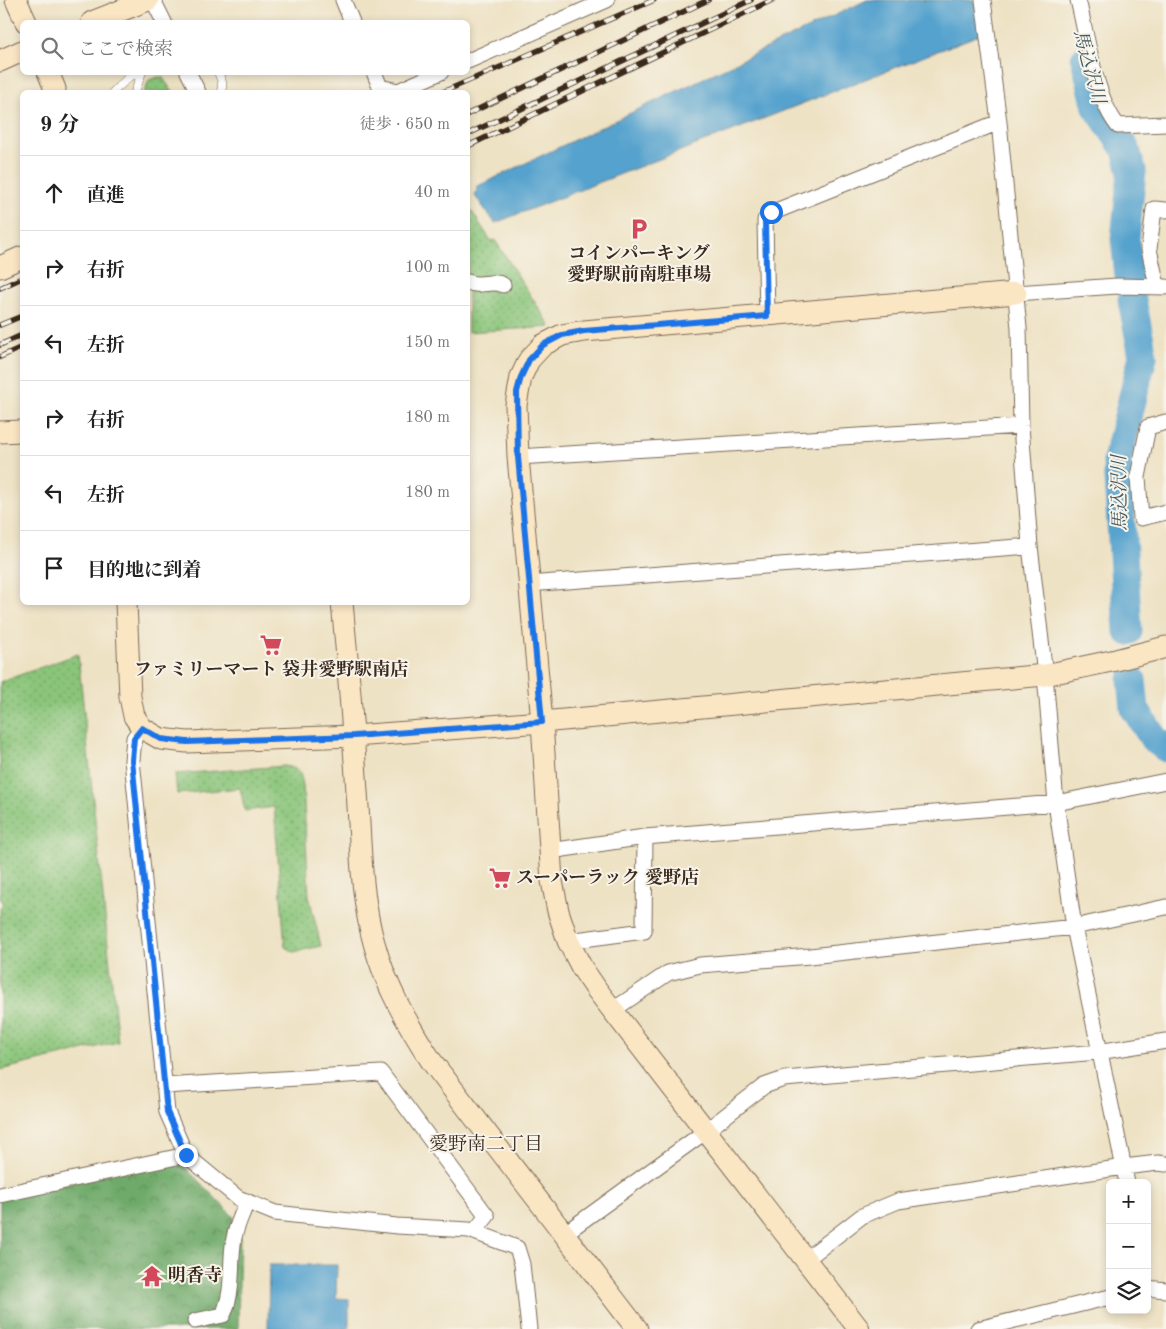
<!DOCTYPE html>
<html lang="ja">
<head>
<meta charset="utf-8">
<style>
  :root { --surface:#fff; --page:#f2f2f2; --text:#222; --muted:#767676; --line:#e0e0e0 }
  body { margin:0; font-family:"Old Standard TT","Noto Serif JP",serif; background:var(--page); color:var(--text) }
  .controls { position:absolute; right:15px; bottom:15px; display:grid; overflow:hidden; border-radius:8px; box-shadow:0 2px 8px #0003 }
  .controls button { width:45px; height:45px; display:grid; place-items:center; padding:0; border:0; border-bottom:1px solid var(--line); background:var(--surface); color:var(--text); font:25px sans-serif }
  .stop { position:absolute; width:15px; height:15px; margin:-11px; border:4px solid #1a73e8; border-radius:50%; background:#fff }
  .stop.end { background:#1a73e8; border-color:#fff; box-shadow:0 1px 5px #0008 }
  .list { margin:0; padding:0; list-style:none }
  h2 { display:flex; justify-content:space-between; align-items:center; height:65px; margin:0; padding:0 20px; font-size:21px }
  h2 small { font-size:16px; font-weight:400; color:var(--muted) }
  .list li { display:grid; grid-template-columns:32px 1fr auto; gap:15px; align-items:center; box-sizing:border-box; height:75px; padding:0 20px; border-top:1px solid var(--line) }
  .list b { display:block; font-size:19px; white-space:nowrap }
  .list em { font-size:16px; font-style:normal; color:var(--muted) }
  .icon { flex:none; width:28px; height:28px; fill:none; stroke:currentColor; stroke-width:2; stroke-linecap:round; stroke-linejoin:round }
  .map { position:relative; flex:none; width:1166px; height:1329px; overflow:hidden }
  .search { position:absolute; background:var(--surface); box-shadow:0 2px 8px #0003; left:20px; top:20px; width:450px; height:55px; display:flex; align-items:center; gap:12px; box-sizing:border-box; padding:0 18px; border-radius:8px; color:var(--muted); font-size:19px }
  .panel { position:absolute; background:var(--surface); box-shadow:0 2px 8px #0003; left:20px; top:90px; width:450px; height:515px; border-radius:8px }
  .map>svg:first-child { display:block }
  .grass { fill:url(#grass-dots); stroke:#62784c }
  .forest { fill:url(#forest-crowns); stroke:#556a44 }
  .water { fill:#54a2ce; stroke:#486676 }
  .lines { fill:none; stroke-linecap:round; stroke-linejoin:round }
  .river { stroke:#54a2ce; stroke-width:29 }
  .lane-casing { stroke:#7a6a58; stroke-width:9 }
  .street-casing { stroke:#7a6a58; stroke-width:17 }
  .secondary-casing { stroke:#7a6a58; stroke-width:23 }
  .lane { stroke:#fff; stroke-width:8 }
  .street { stroke:#fff; stroke-width:15 }
  .secondary { stroke:#fbe6c4; stroke-width:21 }
  .rail-casing { stroke:#3b2a1e; stroke-width:5.5 }
  .rail { stroke:#f7f3e8; stroke-width:4; stroke-dasharray:11; stroke-linecap:butt }
  .route { stroke:#1a73e8; stroke-width:6 }
  .labels { text-anchor:middle; dominant-baseline:central; stroke-width:4; stroke-linejoin:round; paint-order:stroke }
  .poi-label { font-size:18px; font-weight:bold; fill:#3b2a1e; stroke:#f7f3e8 }
  .water-label { font-size:19px; font-style:italic; fill:#455a64; stroke:#f7f3e8 }
  .neighbourhood-label { font-size:19px; fill:#3b2a1e; stroke:#f7f3e8 }
</style>
</head>
<body>
<div class="map">
<svg width="1166" height="1329" viewBox="0 0 1166 1329">
  <defs>
    <pattern id="grass-dots" width="8" height="8" patternUnits="userSpaceOnUse" patternTransform="scale(1.25)"><rect width="8" height="8" fill="#8ac57a"/><path d="M2 2h.1M6 6h.1" fill="none" stroke="#72a063" stroke-width="1.8" stroke-linecap="round"/></pattern>
    <pattern id="forest-crowns" width="20" height="18" patternUnits="userSpaceOnUse" patternTransform="scale(1.25)"><rect width="20" height="18" fill="#6faa6a"/><path d="M2 6a3 3 0 1 1 6 0M12 15a3 3 0 1 1 6 0" fill="none" stroke="#5c8b57"/></pattern>
  </defs>
  <rect width="100%" height="100%" fill="#f7f3e8"/>
  <filter id="ink" filterUnits="userSpaceOnUse"><feTurbulence type="fractalNoise" baseFrequency=".02" numOctaves="2"/><feDisplacementMap in="SourceGraphic" scale="10" xChannelSelector="R" yChannelSelector="G"/><feConvolveMatrix kernelMatrix="1 2 1 2 8 2 1 2 1" color-interpolation-filters="sRGB"/></filter>
  <filter id="wash" filterUnits="userSpaceOnUse"><feTurbulence type="fractalNoise" baseFrequency=".0096" numOctaves="4" result="noise"/><feDisplacementMap in="SourceGraphic" scale="20" xChannelSelector="R" yChannelSelector="G"/><feGaussianBlur stdDeviation="1.12" result="paint"/><feColorMatrix in="noise" values="0 0 0 0 0 0 0 0 0 0 0 0 0 0 0 0 0 1.4 0 .05"/><feComposite in="paint" operator="in"/></filter>
  <g filter="url(#wash)">
    <rect width="100%" height="100%" fill="#eee2c4"/>
    <!-- grass -->
    <path class="grass" d="M158 77 163 78 173 92H144L149 80Z
      M468 205 491 241 495 240 551 327 468 332Z
      M78 654 118 1042 0 1070V907L3 905 0 896V682Z
      M285 766C300 769 300 771 303 785L309 896 321 946 294 952 285 947 274 807 245 811 240 788 177 794 175 774Z"/>
    <!-- forest -->
    <path class="forest" d="M176 1158 233 1216 240 1238 238 1329H7L0 1327V1199Z"/>
    <!-- water -->
    <path class="water" d="M867 0H974L984 33 495 223 475 196 478 186Z
      M269 1265H337L336 1298 349 1299V1329H268Z"/>
    <g class="lines">
      <!-- river -->
      <path class="river" d="M1085 59 1097 107 1126 150 1132 171 1125 239 1129 276
        M1128 631 1117 461 1143 356 1132 300
        M1132 680 1135 709 1154 739 1166 748"/>
    </g>
  </g>
  <g filter="url(#ink)">
    <g class="lines">
      <!-- lane casing -->
      <g class="lane-casing">
        <path id="lane" d="M218 72 222 82V92
          M113 92 129 77 140 72
          M135 92 142 72"/>
      </g>
      <!-- street casing -->
      <g class="street-casing">
        <path id="street" d="M153 0 164 22
          M343 0 352 22
          M983 0 999 122
          M1078 0C1087 36 1095 98 1118 126L1166 124
          M468 61 607 0
          M188 72 198 92
          M374 72 380 87 398 91 441 72
          M468 282C480 288 491 279 503 285
          M1157 286 1149 249 1154 209 1166 210
          M1016 293 1117 286 1166 287
          M767 316 765 220 771 213 999 122 1019 328 1021 426 1030 546 1045 675 1056 803 1074 927 1127 1183
          M1166 422 1148 427 1138 477 1141 518 1166 512
          M518 457 1021 426
          M528 584 1030 546
          M142 728 134 738 132 760 167 1112 186 1155 238 1198 275 1213 397 1226 469 1230 517 1248 522 1264 529 1329
          M550 851 645 837 1056 803 1166 781
          M568 941 644 931 645 837
          M613 1010 668 973 700 965 810 956 1074 927 1166 907
          M164 1086 381 1073 487 1216 474 1232
          M0 1195 186 1155
          M564 1234 706 1131 764 1086 784 1079 1098 1052 1166 1041
          M805 1260 862 1216 898 1201 1124 1167 1158 1163 1166 1164
          M1147 1288 1166 1290
          M195 1321 223 1315C235 1289 229 1265 234 1238 236 1226 243 1213 247 1201
          M978 1329 1110 1297"/>
      </g>
      <!-- secondary casing -->
      <g class="secondary-casing">
        <path id="secondary" d="M16 0 26 22
          M92 22 148 0
          M0 61 22 51
          M48 72 55 89
          M0 267 22 257
          M0 432 22 431
          M126 602 130 697 134 716 142 728 161 739 187 742 354 736 542 722 1045 675 1116 660 1166 647
          M342 602C348 666 353 729 357 792 361 843 360 894 374 943 386 987 408 1025 432 1062L637 1329
          M859 1329 597 990 582 968 568 941 558 911 552 881 542 722 518 457 516 405 521 377 529 360 543 345 562 335 584 331 1016 293"/>
      </g>
      <!-- lane -->
      <use href="#lane" class="lane"/>
      <!-- street -->
      <use href="#street" class="street"/>
      <!-- secondary -->
      <use href="#secondary" class="secondary"/>
      <!-- rail casing -->
      <g class="rail-casing">
        <path id="rail" d="M443 92 654 0
          M468 114 708 0
          M468 134 751 0
          M468 146 772 0
          M0 288 22 278
          M0 325 22 316
          M0 345 22 335
          M0 357 22 347"/>
      </g>
      <!-- rail -->
      <use href="#rail" class="rail"/>
    </g>
  </g>
  <g class="lines" filter="url(#ink)">
    <!-- route -->
    <path class="route" d="M186 1155 167 1112 132 760 134 738 142 728 161 739 187 742 354 736 542 722 518 457 517 392 521 377 529 360 543 345 562 335 584 331 767 316 765 220 771 212"/>
  </g>
  <!-- icons -->
  <defs>
    <g id="parking-bare" transform="scale(1.725)"><path d="M-3.5-5.5H1a3.5 3.5 0 0 1 0 7H-1V5.5H-3.5ZM-1-3.4V-.6H.8a1.4 1.4 0 0 0 0-2.8Z" fill="#d1495b" stroke="#f7f3e8" stroke-width="2.5" paint-order="stroke"/></g>
    <g id="supermarket-bare" transform="scale(1.725)"><path d="M-6-5.5h2.5l.6 2H6L4.5 2H-2.5L-4.4-4H-6ZM-1.5 3.2a1.3 1.3 0 1 0 .1 0ZM3 3.2a1.3 1.3 0 1 0 .1 0Z" fill="#d1495b" stroke="#f7f3e8" stroke-width="2.5" paint-order="stroke"/></g>
    <g id="temple-bare" transform="scale(1.725)"><path d="M0-6L5-2H3V0L6.5 2.5H4V6H1.5V3h-3V6H-4V2.5H-6.5L-3 0V-2H-5Z" fill="#d1495b" stroke="#f7f3e8" stroke-width="2.5" paint-order="stroke"/></g>
  </defs>
  <g fill-rule="evenodd">
    <use href="#parking-bare" x="639" y="229"/>
    <use href="#supermarket-bare" x="271" y="645"/>
    <use href="#supermarket-bare" x="500" y="878"/>
    <use href="#temple-bare" x="152" y="1276"/>
  </g>
  <g class="labels">
    <!-- poi labels -->
    <g class="poi-label">
      <text x="639" y="254">コインパーキング<tspan x="639" dy="21">愛野駅前南駐車場</tspan></text>
      <text x="271" y="670">ファミリーマート 袋井愛野駅南店</text>
      <text x="516" y="878" text-anchor="start">スーパーラック 愛野店</text>
      <text x="168" y="1276" text-anchor="start">明香寺</text>
    </g>
    <!-- water labels -->
    <g class="water-label">
      <text transform="translate(1088 67) rotate(75)">馬込沢川</text>
      <text transform="translate(1121 493) rotate(-91)">馬込沢川</text>
    </g>
    <!-- neighbourhood labels -->
    <g class="neighbourhood-label">
      <text x="486" y="1145">愛野南二丁目</text>
    </g>
  </g>
</svg>
<div class="controls">
<button>+</button>
<button>−</button>
<button><svg class="icon" aria-label="layers" viewBox="0 0 24 24"><path d="M12 4l9 5-9 5-9-5zM3 14l9 5 9-5"/></svg></button>
</div>
<div class="stop" style="left:771px;top:212px"></div>
<div class="stop end" style="left:186px;top:1155px"></div>
<div class="search"><svg class="icon" aria-label="search" viewBox="0 0 24 24"><circle cx="10" cy="10" r="6"/><path d="M15 15l6 6"/></svg>ここで検索</div>
<section class="panel">
<h2>9 分<small>徒歩 · 650 m</small></h2>
<ul class="list">
<li><svg class="icon" aria-label="ahead" viewBox="0 0 24 24"><path d="M12 20V5M6 11l6-6 6 6"/></svg><div><b>直進</b></div><em>40 m</em></li>
<li><svg class="icon" aria-label="right" viewBox="0 0 24 24"><path d="M7 20v-9h11M14 6l5 5-5 5"/></svg><div><b>右折</b></div><em>100 m</em></li>
<li><svg class="icon" aria-label="left" viewBox="0 0 24 24"><path d="M17 20v-9H6M10 6l-5 5 5 5"/></svg><div><b>左折</b></div><em>150 m</em></li>
<li><svg class="icon" aria-label="right" viewBox="0 0 24 24"><path d="M7 20v-9h11M14 6l5 5-5 5"/></svg><div><b>右折</b></div><em>180 m</em></li>
<li><svg class="icon" aria-label="left" viewBox="0 0 24 24"><path d="M17 20v-9H6M10 6l-5 5 5 5"/></svg><div><b>左折</b></div><em>180 m</em></li>
<li><svg class="icon" aria-label="arrive" viewBox="0 0 24 24"><path d="M6 21V4h12l-3 4 3 4H6"/></svg><div><b>目的地に到着</b></div></li>
</ul>
</section>
</div>
</body>
</html>
